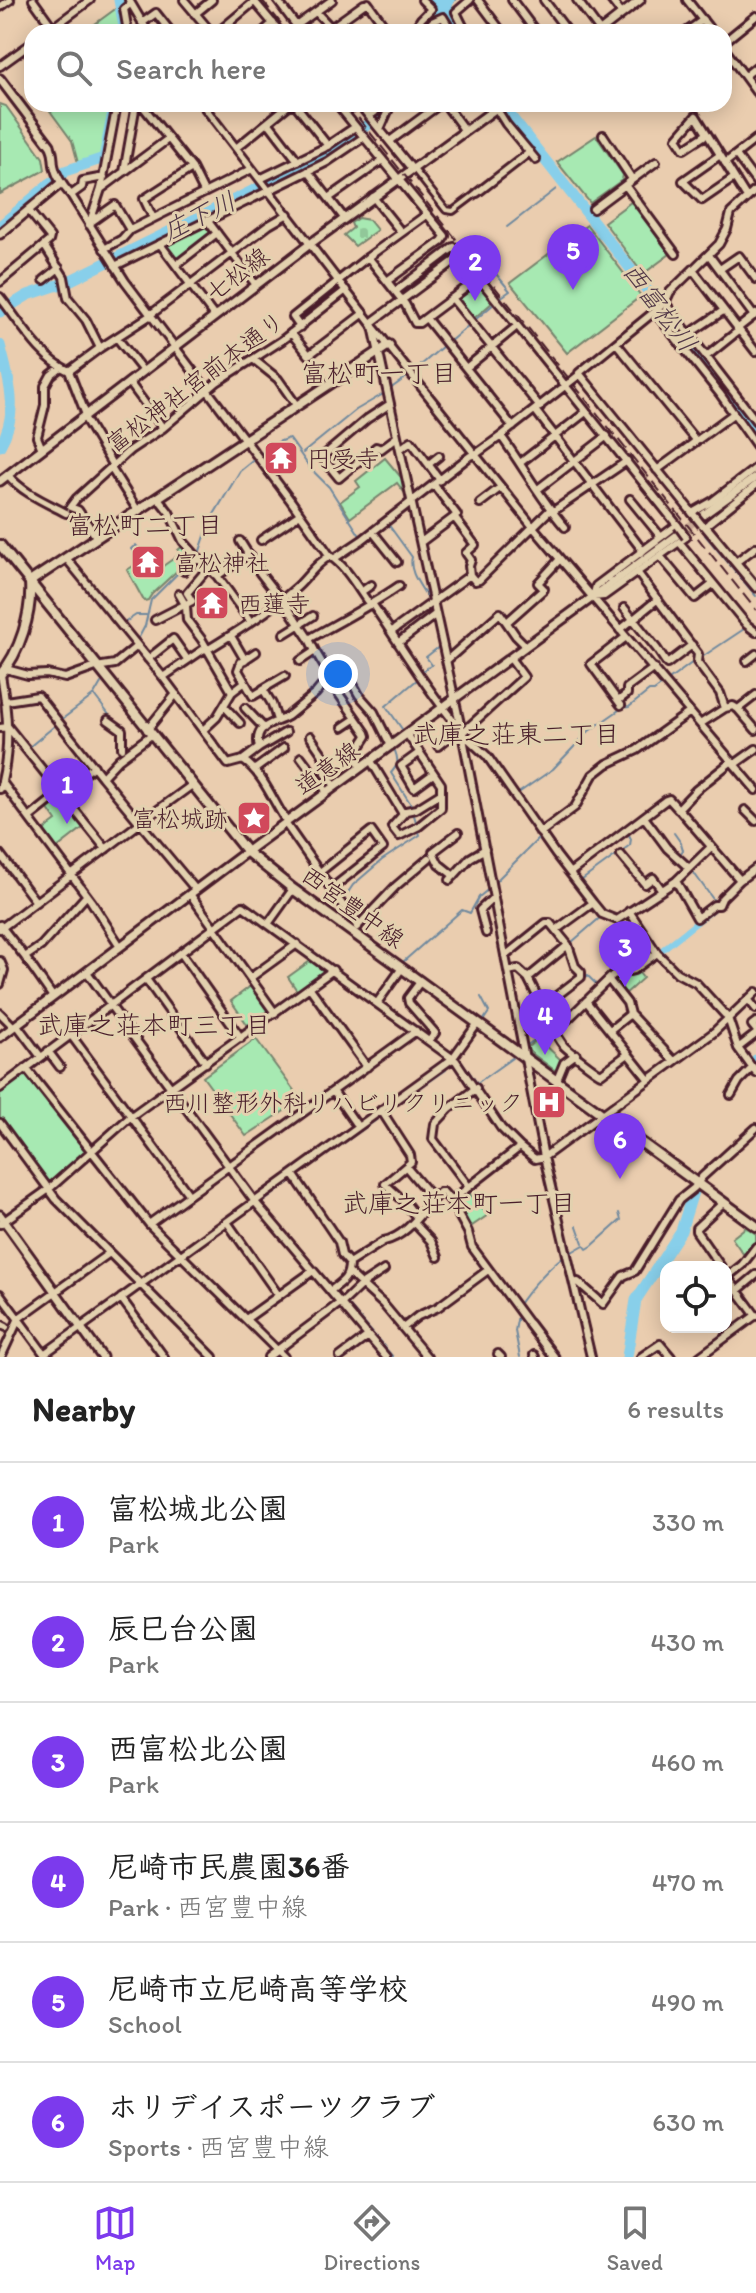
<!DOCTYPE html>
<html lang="en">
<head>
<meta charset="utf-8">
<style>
  :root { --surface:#fff; --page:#f2f2f2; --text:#222; --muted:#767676; --line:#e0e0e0; --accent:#7c3aed }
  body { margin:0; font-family:Itim,"Klee One",sans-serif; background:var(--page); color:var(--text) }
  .controls { position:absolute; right:24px; bottom:24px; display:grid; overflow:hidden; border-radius:16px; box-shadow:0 4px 20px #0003 }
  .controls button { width:72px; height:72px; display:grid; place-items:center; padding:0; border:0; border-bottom:2px solid var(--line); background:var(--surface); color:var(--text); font:40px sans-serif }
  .you { position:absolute; left:338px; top:674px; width:28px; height:28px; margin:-20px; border:6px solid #fff; border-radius:50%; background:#1a73e8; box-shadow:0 0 0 12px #1a73e833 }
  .badge { display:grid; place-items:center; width:52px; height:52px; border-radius:50%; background:var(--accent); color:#fff; font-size:26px; font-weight:700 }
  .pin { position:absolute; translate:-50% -66px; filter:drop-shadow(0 2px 4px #0008) }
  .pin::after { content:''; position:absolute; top:42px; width:28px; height:24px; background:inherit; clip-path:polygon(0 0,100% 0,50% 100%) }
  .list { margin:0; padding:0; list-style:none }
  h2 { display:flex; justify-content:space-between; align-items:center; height:104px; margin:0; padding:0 32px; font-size:34px }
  h2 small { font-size:26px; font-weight:400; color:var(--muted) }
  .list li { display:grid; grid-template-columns:52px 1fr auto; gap:24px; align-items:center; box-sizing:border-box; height:120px; padding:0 32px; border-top:2px solid var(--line) }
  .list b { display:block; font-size:30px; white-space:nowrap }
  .list p { margin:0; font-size:26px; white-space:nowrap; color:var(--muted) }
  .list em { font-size:26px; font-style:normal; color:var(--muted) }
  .icon { flex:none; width:44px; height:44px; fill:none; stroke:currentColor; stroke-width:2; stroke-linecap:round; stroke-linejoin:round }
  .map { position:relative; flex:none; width:756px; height:1357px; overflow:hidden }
  .search { position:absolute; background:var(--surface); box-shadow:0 4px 20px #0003; left:24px; right:24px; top:24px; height:88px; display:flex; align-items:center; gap:20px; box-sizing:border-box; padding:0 28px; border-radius:24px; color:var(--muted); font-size:30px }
  .sheet { height:824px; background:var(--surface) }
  nav { display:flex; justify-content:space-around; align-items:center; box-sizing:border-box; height:112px; border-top:2px solid var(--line); background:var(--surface); font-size:22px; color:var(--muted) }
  nav a { display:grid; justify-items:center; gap:4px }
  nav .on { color:var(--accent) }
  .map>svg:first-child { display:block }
  .green { fill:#a7e9b2; stroke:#78846e; stroke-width:2 }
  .forest { fill:url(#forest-firs); stroke:#78846e; stroke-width:2 }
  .cemetery { fill:url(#cemetery-stones); stroke:#78846e; stroke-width:2 }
  .water { fill:url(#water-rules); stroke:#6f899e; stroke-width:2 }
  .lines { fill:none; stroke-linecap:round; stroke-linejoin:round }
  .stream { stroke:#6f899e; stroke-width:2 }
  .canal { stroke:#88cfea; stroke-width:6 }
  .river { stroke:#88cfea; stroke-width:11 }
  .tertiary-tunnel { stroke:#caaa95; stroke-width:7; stroke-dasharray:7 3.5; stroke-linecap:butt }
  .pedestrian-casing { stroke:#4a1f2b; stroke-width:10 }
  .minor-casing { stroke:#4a1f2b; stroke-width:12 }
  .tertiary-casing { stroke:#4a1f2b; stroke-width:13 }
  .secondary-casing { stroke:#4a1f2b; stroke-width:14 }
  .pedestrian { stroke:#e3d1af; stroke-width:4 }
  .minor { stroke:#e3d1af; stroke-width:6 }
  .tertiary { stroke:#e3d1af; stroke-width:7 }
  .secondary { stroke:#e3d1af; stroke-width:8 }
  .rail { stroke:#4a1f2b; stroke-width:2; stroke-dasharray:12 6; stroke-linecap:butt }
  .minor-bridge-casing { stroke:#4a1f2b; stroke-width:12; stroke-linecap:butt }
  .minor-bridge { stroke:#e3d1af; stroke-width:6 }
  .labels { text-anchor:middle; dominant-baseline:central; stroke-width:6; stroke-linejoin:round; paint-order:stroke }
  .street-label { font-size:24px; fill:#4a1f2b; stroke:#e3d1af }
  .poi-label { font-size:24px; fill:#4a1f2b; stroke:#e3d1af; text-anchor:start }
  .water-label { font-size:26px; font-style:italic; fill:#533948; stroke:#e3d1af }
  .neighbourhood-label { font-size:26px; fill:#4a1f2b; stroke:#e3d1af }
</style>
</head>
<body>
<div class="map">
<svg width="756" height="1357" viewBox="0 0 756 1357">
  <defs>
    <pattern id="forest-firs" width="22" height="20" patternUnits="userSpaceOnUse" patternTransform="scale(2)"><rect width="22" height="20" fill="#a7e9b2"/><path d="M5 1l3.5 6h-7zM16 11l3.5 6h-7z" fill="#91c799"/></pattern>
    <pattern id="cemetery-stones" width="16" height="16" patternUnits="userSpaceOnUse" patternTransform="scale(2)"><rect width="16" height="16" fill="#a7e9b2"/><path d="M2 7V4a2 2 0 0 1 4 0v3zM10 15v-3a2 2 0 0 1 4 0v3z" fill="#91c799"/></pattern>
    <pattern id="water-rules" width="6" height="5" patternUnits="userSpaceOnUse" patternTransform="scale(2)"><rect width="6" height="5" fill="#88cfea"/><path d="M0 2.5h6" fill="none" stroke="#77b1c9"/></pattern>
  </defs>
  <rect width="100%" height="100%" fill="#eacdaf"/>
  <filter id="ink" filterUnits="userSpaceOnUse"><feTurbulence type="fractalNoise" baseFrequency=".0125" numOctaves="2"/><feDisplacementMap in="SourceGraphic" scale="16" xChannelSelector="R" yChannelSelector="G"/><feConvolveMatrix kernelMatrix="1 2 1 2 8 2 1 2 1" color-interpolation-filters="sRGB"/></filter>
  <g filter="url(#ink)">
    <!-- green -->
    <path class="green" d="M118 7 121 32H84Z
      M0 104 6 106 43 158 45 170 0 194Z
      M45 104H111L101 155 78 163 72 141Z
      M596 136 623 175 622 180 590 203 557 162Z
      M631 202 670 254 643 274 604 222Z
      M204 224 212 235 177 262 164 245Z
      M587 225 641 296 567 353 510 283Z
      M478 282 493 302 472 320 456 299Z
      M385 458 405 482 407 496 397 483 350 518 340 502 360 487 356 481Z
      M59 800H62L84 827 57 848 44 830 56 821 48 809Z
      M313 959 325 969 326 972 298 992 288 977Z
      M636 969 643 978 624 995 612 980 614 976Z
      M252 985 269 1009 268 1014 249 1027 231 1001Z
      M538 1038 562 1061 557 1072 526 1049Z
      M256 1039 301 1100 246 1136 203 1077Z
      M23 1074H27L86 1149V1153L52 1183 47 1182 0 1117V1091Z
      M467 1190 488 1215 469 1228 455 1201Z"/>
    <!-- forest -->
    <path class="forest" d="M184 545 193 556 152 594 148 600 144 601 127 570 143 560 146 563 155 557 163 566 180 554 178 550Z"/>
    <!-- cemetery -->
    <path class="cemetery" d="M358 218 369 220 377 230 355 246 344 235 353 228 351 223Z
      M746 1227 756 1234V1244L746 1258 732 1238Z"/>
    <!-- water -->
    <path class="water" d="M434 0H455L451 6 452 14 447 18 444 13H438L434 9Z"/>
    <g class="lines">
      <!-- stream -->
      <path class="stream" d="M563 184 565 182
        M507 227 556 189
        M88 229 131 293
        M483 247 479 253 510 291 500 298
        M449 342 495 303
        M413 372 443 346
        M390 389 408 376
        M250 441 260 454 278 442 289 438 292 442 310 468 329 487 362 539
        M303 453 356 410 385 393
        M388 524 412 557C408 573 422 587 429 601
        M705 535 756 596
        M133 547 131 549 135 553 139 549 136 545 134 547
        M72 560 124 623 136 615H146
        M188 563 200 551 210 521 240 471 256 458
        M137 641 145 626 151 600 180 571
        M699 659 747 627
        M113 662 132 645
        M422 671 432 665 426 657 440 646
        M101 683 94 695 110 716 125 729V745
        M61 720 94 695
        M402 729 386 706 418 679
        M28 748 57 724
        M395 751C399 761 398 765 391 773L412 806
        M517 794 553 769 589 731 622 708 629 707 649 691H654L693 662
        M37 816 35 820 72 869
        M674 833 681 843 683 850 680 855
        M691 869 715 902
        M494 883 540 837
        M299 887 319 876
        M343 900 353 885 382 860 420 835 413 812
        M595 900 582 880 630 845 631 839 627 831
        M268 918 286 893
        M273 922 293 937
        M301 943 371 993
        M576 959 572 942 602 916
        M404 961 462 910 470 913 479 897 490 888
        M583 971 598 986
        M315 988 332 976
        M481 997 489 1012 483 1021
        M526 1046 553 1026
        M461 1060 477 1083 512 1058
        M177 1087 309 992
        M386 1112 446 1070
        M83 1163 129 1123
        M306 1170 382 1116
        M293 1180 263 1202V1205L331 1285
        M577 1226 583 1243
        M570 1253 584 1245 587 1249 592 1246 621 1220 619 1213
        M346 1302 393 1357
        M518 1306C527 1291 550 1266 564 1256
        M518 1315 515 1331 520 1357"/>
      <!-- canal -->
      <path class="canal" d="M658 953 715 908"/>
      <!-- river -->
      <path class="river" d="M119 0 125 32
        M428 0 435 3 448 1
        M447 5V13L459 32
        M419 32 430 16 449 0
        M505 104 512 118 725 389 756 433
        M61 175 65 171 104 158 114 106
        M0 226 52 182
        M0 312 28 295 67 282 327 154 378 117 385 104
        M0 345C9 380 20 412 0 446
        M753 1064 756 1060
        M627 1357 636 1300 681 1231 693 1192"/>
      <!-- tertiary-tunnel -->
      <path class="tertiary-tunnel" d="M680 533 699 518"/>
      <!-- pedestrian casing -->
      <g class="pedestrian-casing">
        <path id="pedestrian" d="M413 168 446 210 453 211 477 193"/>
      </g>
      <!-- minor casing -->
      <g class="minor-casing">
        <path id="minor" d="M33 0 56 32
          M129 0 148 32
          M184 0 211 32
          M277 0 301 32
          M478 0 502 32
          M512 0 536 32
          M544 0 568 32
          M577 0 600 31
          M611 0 622 14
          M687 0 712 32
          M254 1 280 32
          M368 3 389 32
          M0 7 10 0
          M316 12 335 32
          M195 14 212 0
          M142 23 156 13 171 32
          M296 26 332 0
          M47 32 90 0
          M128 32 124 9 130 4
          M218 32 255 1
          M263 32 273 23
          M325 32 364 4H368
          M413 32 421 19 431 9 422 0
          M425 32 432 22 443 17 452 32
          M466 32 456 12 470 0
          M686 32 703 20
          M724 42 756 16
          M724 48 756 92
          M0 66 32 43
          M745 76 756 67
          M141 104 192 168 204 192
          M202 104 373 326 462 733 544 1157 591 1357
          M295 104 328 146
          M337 104 445 236 442 241 387 281
          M359 104 412 169
          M445 104 465 131
          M496 108 506 124 536 160
          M369 116 375 112 379 104
          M268 122 298 161
          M380 129 391 104
          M707 134 684 149 677 138 696 116 747 198
          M603 135 632 179
          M390 141 440 104
          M50 145C54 153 53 157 54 165 56 177 63 186 71 195L125 281 291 501 330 556C347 567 358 589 370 605
          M236 148 290 104
          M720 155 683 181 702 200 734 178
          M736 155 756 182
          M725 163 756 139
          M308 171 344 218
          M124 172 136 104
          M260 179 324 148 355 127
          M625 185 676 254
          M101 189 168 139
          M477 193 530 152
          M71 195 82 187 83 181 104 177
          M373 197 401 232
          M329 198 383 160
          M593 209 656 162
          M153 218 144 199 192 168
          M207 220 256 285
          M91 222 115 205 130 230
          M89 225 101 189 117 104
          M160 244 214 316
          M44 245 64 277 68 298 86 320 100 348
          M104 249 122 239 130 230 252 169
          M709 255 754 316
          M368 257 405 304 415 323H419L479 278
          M176 265 217 233
          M115 266 327 162 364 137
          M720 269 739 256 756 279
          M693 270 756 352
          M44 280 59 268
          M0 282 49 241 50 237 29 211
          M396 291 454 247 678 526
          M0 297C20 322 39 357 69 371L86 415
          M452 298 540 407
          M665 303 756 421
          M655 312 720 394 756 445
          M150 315 269 225 288 214
          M426 318 513 427
          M371 323 461 256
          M300 327 293 317 368 257 426 215
          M375 329 533 527 756 790
          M737 329 756 314
          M291 333 309 355 364 313
          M689 334 723 311
          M117 338 143 371
          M617 344 696 441
          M707 356 738 331
          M253 359 278 379 297 406
          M466 368 517 326
          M69 371 100 348 151 315
          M129 382 163 428
          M390 404 367 419 322 457 339 478 376 447 381 449 397 437
          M535 410 643 551
          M84 417 113 466
          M501 436C523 466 541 500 565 527
          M42 449 37 437 45 405V386L51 375 61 367
          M400 449 411 441 440 480
          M520 463 586 412
          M429 464 439 456
          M111 468 138 511
          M657 470 733 414
          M8 475C21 492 47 503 66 513
          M538 489 607 436
          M158 498 169 512 183 541 197 557 217 576 251 622
          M630 499 661 537
          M480 503 501 487
          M692 513 713 501 756 468
          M694 515 579 373 665 303 670 292 719 244 727 229 731 213 756 190
          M454 517 475 545 466 553 471 560 469 566 470 575
          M677 525 596 586 593 597 604 596 686 537
          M705 526 756 485
          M373 532 397 562
          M97 538 78 510 70 507 76 499 130 450 163 428 217 382 281 341 346 290
          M261 540 300 514
          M240 541 260 573 281 600
          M421 542 457 515 434 485
          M680 543 747 625 756 632
          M660 556 695 598 713 584
          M66 558 163 677 228 764 243 760C264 774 273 802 287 822
          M335 558 362 540 470 456 476 454 501 436 579 375
          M736 562 756 547
          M184 571 198 558
          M637 572 698 654 697 662 720 693 725 708
          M217 576 247 555
          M361 592 371 585
          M179 594 186 606 187 620 202 640 232 692
          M282 599 309 639 315 651
          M373 605C401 646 427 690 460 729
          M624 608 657 649 667 664 692 645
          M155 620 192 601 187 593 208 568
          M507 622 544 589 538 583 560 559
          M620 630 658 599
          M391 632 470 575 475 581 479 580 550 510H555L627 461
          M284 634 313 616
          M231 636 245 660
          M309 639C339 622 370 606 399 586
          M398 643 436 614
          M256 652 241 662 238 670 253 696 263 690
          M148 659 173 639 187 659
          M447 660 500 613 516 636 526 646
          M300 661 315 651 330 676 344 668 359 695 374 712 391 746
          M747 661 756 654
          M6 669 28 675 47 674 65 678 96 667 115 664 137 646
          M163 677 204 649 207 650C238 631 270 611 297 587 308 577 316 563 330 556
          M328 678 366 733 367 736 354 756 362 767
          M6 701 38 696 102 777
          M618 701 627 694V688L654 668
          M621 705 591 664 626 637
          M224 706 240 723
          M245 708 264 728
          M738 709 756 695
          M108 720 122 730V748
          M277 720 272 704 263 689 285 676
          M700 724 725 708 733 706 738 709 756 730
          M343 727 355 719
          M0 728 8 727 106 849
          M147 730 176 694
          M203 730 217 717 232 692 245 682
          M462 733 524 677 510 658
          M407 734 441 784V808L419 826 399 836 392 827 406 811 416 809 440 794
          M463 734 487 756 556 855 593 903 556 930
          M310 736 323 755 326 774 335 786
          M438 746 459 729
          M259 748C253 724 273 725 288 716L316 693 330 676
          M419 753 401 766 414 788 433 774
          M301 757 327 792
          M243 760 259 748 286 732
          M371 761 403 814
          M735 764 756 749
          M94 766 29 818 91 901 120 946
          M254 770 284 748
          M2 782 29 818
          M192 785 140 823 196 890
          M0 789C11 750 8 713 1 675
          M678 808 740 880 756 868
          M745 810 756 821
          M644 817 667 848 689 868
          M285 823 358 927
          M540 833 575 807 593 775 607 764 637 750 690 712
          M0 854 36 902
          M621 855 645 884 653 878 662 890
          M320 872 371 831 383 848 331 889
          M571 872 666 800 669 799 678 809 696 790 732 761
          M454 876 439 864 433 852 458 833
          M450 880 470 858 485 849
          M676 881 697 918 714 905H719L722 898 740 880
          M190 894 275 1013
          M593 903 602 914 617 920 676 881 711 847
          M629 911 657 953 677 973 696 983 728 1018 738 1048 756 1073
          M268 924 293 889
          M0 925 25 957 41 946 86 896
          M357 927 396 886 429 858
          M0 929 140 823 102 777 119 759 151 735
          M486 933 480 910 494 897
          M181 953 241 1038
          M505 956 546 923H550L568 945 575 966 581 972V977L546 1004H541L528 978 518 969 508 971
          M25 957 53 997
          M0 961 4 970 0 984
          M87 972 111 1005
          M250 978 297 944
          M528 978 568 945
          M146 979 206 1063
          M609 980 627 1003 630 1014 674 1061
          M420 982 408 998 409 1003 435 1033 429 1041
          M310 988 367 1067
          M748 999 756 1009
          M586 1001 649 1080
          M377 1003 402 968
          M110 1005 255 1202 386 1357
          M0 1013 14 1027
          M518 1021 541 1004
          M756 1022 752 1025 756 1030
          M17 1025 41 1057
          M610 1030 630 1014
          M71 1035 189 1195
          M738 1048 756 1034
          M48 1051 60 1067
          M628 1054 601 1074C596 1072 568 1050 564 1046 560 1041 556 1034 554 1028L568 1019 613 975 634 970 657 953
          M26 1068 149 1224 284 1357
          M557 1080 564 1063 576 1054
          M0 1088 243 906 456 1061 501 1128 520 1147
          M333 1091 358 1127
          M731 1095 739 1081 753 1067
          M381 1110 410 1155 411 1162 385 1184 405 1202 417 1218
          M0 1123 56 1199 213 1357
          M407 1168 433 1199
          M293 1174 339 1242 342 1255 349 1263
          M469 1187 433 1139 435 1124 450 1108 476 1088
          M451 1201 468 1232 472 1247 529 1324
          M227 1222 279 1296
          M414 1223 431 1241 438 1257
          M0 1224 49 1189 130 1117 333 970
          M149 1224 416 1031
          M721 1267 696 1231V1228L724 1202
          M349 1273 383 1304 427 1357
          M726 1275 756 1316
          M727 1277 742 1265 756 1247
          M574 1283 578 1282 603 1304 623 1276 635 1271 679 1200 694 1188 702 1177 756 1128
          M330 1291C342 1282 349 1279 349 1263L384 1241C409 1236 423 1208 440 1192H443L451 1201 520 1147 535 1159 544 1157 713 1033 756 992
          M737 1291 756 1275
          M0 1294 45 1355
          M121 1298 164 1357
          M341 1304 361 1285 384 1270
          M246 1319 313 1271
          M0 1324 6 1327
          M403 1328 418 1316 438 1307 488 1270
          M44 1354 452 1059 478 1023
          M498 1354 501 1357
          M534 1355 535 1357
          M1 1357 19 1318 108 1254
          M268 1357 340 1303
          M340 1357 368 1336
          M641 1357 660 1344 671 1357
          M699 1357 756 1315"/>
      </g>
      <!-- tertiary casing -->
      <g class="tertiary-casing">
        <path id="tertiary" d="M599 32 640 0
          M0 79 50 145
          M0 234 61 183
          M0 481 310 244 502 104
          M699 518 756 477
          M706 527 756 587
          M0 1037 254 846 680 533
          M0 1215 102 1357
          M529 1324 554 1357"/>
      </g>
      <!-- secondary casing -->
      <g class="secondary-casing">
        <path id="secondary" d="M0 545 247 852 293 889 756 1226
          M0 675C20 653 32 613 30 583L34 579 389 345"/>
      </g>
      <!-- pedestrian -->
      <use href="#pedestrian" class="pedestrian"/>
      <!-- minor -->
      <use href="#minor" class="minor"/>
      <!-- tertiary -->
      <use href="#tertiary" class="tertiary"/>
      <!-- secondary -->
      <use href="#secondary" class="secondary"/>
      <!-- rail -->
      <path class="rail" d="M262 0 288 32
        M347 104 756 610"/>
      <!-- minor-bridge casing -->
      <g class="minor-bridge-casing">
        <path id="minor-bridge" d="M694 515 702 525
          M678 526 686 537"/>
      </g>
      <!-- minor-bridge -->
      <use href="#minor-bridge" class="minor-bridge"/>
    </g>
  </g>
  <!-- icons -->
  <defs>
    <g id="temple-square" transform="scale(1.8)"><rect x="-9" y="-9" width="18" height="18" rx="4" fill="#d1495b" stroke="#e3d1af"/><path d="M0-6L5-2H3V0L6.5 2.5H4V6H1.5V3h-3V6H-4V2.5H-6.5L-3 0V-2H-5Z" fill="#fff"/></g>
    <g id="sight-square" transform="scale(1.8)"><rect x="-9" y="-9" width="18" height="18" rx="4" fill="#d1495b" stroke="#e3d1af"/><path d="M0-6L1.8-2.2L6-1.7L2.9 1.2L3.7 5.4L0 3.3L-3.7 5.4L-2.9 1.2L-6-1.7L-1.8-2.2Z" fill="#fff"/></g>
    <g id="hospital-square" transform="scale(1.8)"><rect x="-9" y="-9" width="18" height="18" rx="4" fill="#d1495b" stroke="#e3d1af"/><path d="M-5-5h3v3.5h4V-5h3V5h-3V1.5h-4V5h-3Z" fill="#fff"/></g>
  </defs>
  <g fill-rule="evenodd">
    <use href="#temple-square" x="281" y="458"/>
    <use href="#temple-square" x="148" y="562"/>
    <use href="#temple-square" x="212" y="603"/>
    <use href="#sight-square" x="254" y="818"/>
    <use href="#hospital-square" x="549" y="1102"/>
  </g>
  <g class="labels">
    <!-- street labels -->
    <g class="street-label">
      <text transform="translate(237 274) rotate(-37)">七松線</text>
      <text transform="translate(195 382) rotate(-37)">富松神社宮前本通り</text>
      <text transform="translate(327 768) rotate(-36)">道意線</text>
      <text transform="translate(353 907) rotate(36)">西宮豊中線</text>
    </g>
    <!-- poi labels -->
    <g class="poi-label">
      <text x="307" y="458">円受寺</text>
      <text x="174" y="562">富松神社</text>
      <text x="238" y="603">西蓮寺</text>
      <text x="228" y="818" text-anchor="end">富松城跡</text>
      <text x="523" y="1102" text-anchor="end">西川整形外科リハビリクリニック</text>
    </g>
    <!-- water labels -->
    <g class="water-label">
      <text transform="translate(199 216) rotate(-26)">庄下川</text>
      <text transform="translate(660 307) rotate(53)">西富松川</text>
    </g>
    <!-- neighbourhood labels -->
    <g class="neighbourhood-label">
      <text x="379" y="373">富松町一丁目</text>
      <text x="145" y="525">富松町二丁目</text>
      <text x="516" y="734">武庫之荘東二丁目</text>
      <text x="154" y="1025">武庫之荘本町三丁目</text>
      <text x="459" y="1203">武庫之荘本町一丁目</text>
    </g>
  </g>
</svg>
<div class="controls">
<button><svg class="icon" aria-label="locate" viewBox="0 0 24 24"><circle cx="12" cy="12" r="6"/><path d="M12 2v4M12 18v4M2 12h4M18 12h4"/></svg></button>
</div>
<div class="you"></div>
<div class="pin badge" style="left:67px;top:824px">1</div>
<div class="pin badge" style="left:475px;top:301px">2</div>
<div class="pin badge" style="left:625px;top:987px">3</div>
<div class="pin badge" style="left:545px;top:1055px">4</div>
<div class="pin badge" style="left:573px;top:290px">5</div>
<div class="pin badge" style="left:620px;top:1179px">6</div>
<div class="search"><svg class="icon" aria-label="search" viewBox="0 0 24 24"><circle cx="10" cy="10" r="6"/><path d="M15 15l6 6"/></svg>Search here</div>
</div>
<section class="sheet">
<h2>Nearby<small>6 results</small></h2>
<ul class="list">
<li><span class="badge">1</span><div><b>富松城北公園</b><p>Park</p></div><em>330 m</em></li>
<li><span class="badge">2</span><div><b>辰巳台公園</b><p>Park</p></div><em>430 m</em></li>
<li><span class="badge">3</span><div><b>西富松北公園</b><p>Park</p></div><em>460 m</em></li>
<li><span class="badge">4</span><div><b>尼崎市民農園36番</b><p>Park · 西宮豊中線</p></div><em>470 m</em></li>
<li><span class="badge">5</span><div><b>尼崎市立尼崎高等学校</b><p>School</p></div><em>490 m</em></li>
<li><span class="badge">6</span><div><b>ホリデイスポーツクラブ</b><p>Sports · 西宮豊中線</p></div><em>630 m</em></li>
</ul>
</section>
<nav>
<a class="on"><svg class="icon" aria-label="map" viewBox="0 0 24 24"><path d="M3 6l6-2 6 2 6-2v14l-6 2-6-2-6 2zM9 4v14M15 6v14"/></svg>Map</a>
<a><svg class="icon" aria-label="directions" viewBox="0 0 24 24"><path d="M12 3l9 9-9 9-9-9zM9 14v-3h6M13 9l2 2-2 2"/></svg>Directions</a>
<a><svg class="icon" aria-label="saved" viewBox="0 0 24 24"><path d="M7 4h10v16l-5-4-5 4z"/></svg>Saved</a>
</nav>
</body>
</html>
